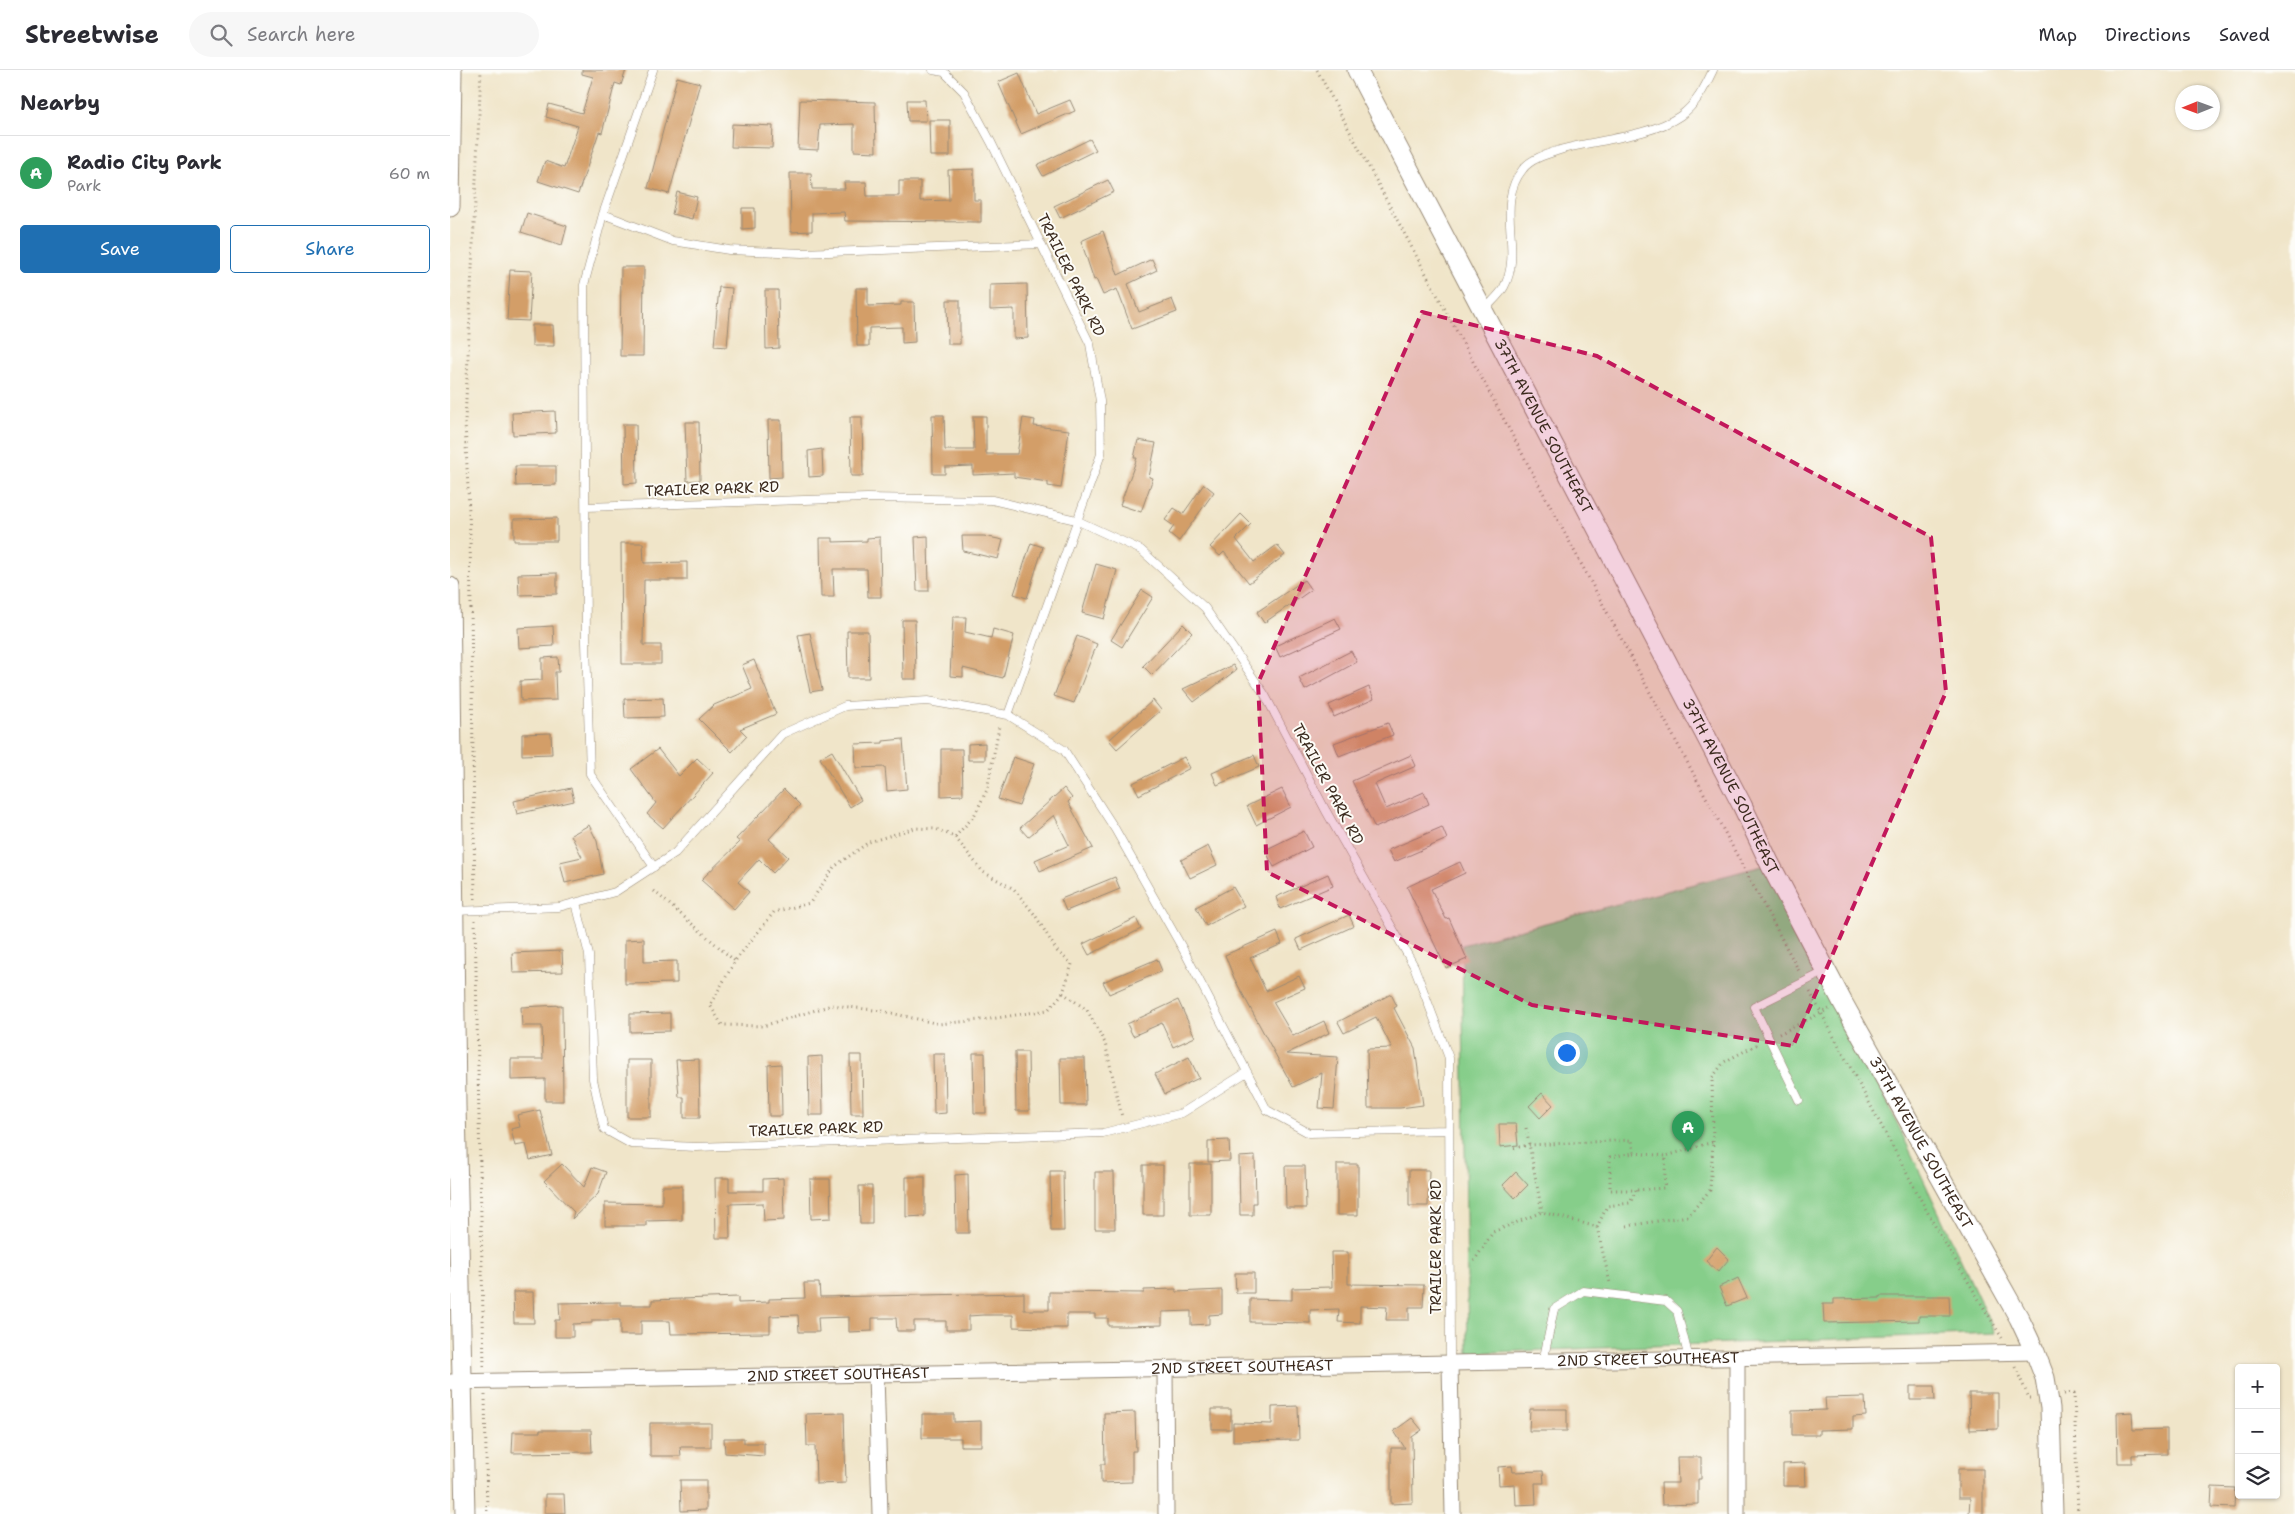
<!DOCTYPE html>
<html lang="en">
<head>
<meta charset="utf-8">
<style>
  :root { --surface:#fff; --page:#f7f7f7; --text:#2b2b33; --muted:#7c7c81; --line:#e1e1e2; --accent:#1f6fb2 }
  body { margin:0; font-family:"Shantell Sans",sans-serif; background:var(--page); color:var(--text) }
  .controls { position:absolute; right:15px; bottom:15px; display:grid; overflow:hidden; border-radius:5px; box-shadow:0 1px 4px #0004 }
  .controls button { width:45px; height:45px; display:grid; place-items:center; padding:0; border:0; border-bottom:1px solid var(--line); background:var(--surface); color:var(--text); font:25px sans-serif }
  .compass { position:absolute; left:1725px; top:15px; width:45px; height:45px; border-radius:50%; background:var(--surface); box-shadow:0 1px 4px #0004; rotate:269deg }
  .you { position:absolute; left:1116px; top:982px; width:18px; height:18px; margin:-12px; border:4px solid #fff; border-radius:50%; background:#1a73e8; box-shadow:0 0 0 8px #1a73e833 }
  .badge { display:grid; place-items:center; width:32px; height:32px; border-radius:50%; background:var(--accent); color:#fff; font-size:16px; font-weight:700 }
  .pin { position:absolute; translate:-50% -41px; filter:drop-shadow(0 1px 2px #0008) }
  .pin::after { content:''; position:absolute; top:26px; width:18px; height:15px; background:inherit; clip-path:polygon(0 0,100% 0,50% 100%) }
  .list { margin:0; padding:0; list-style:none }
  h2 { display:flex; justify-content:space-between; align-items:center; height:65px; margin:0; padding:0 20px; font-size:21px }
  h2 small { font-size:16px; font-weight:400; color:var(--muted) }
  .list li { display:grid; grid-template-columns:32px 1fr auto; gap:15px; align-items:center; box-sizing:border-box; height:75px; padding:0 20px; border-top:1px solid var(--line) }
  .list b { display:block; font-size:19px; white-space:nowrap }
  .list p { margin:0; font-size:16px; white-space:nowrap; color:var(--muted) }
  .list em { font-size:16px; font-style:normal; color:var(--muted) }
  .actions { display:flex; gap:10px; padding:15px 20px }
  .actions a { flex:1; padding:11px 0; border:1px solid var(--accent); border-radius:5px; text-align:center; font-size:18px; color:var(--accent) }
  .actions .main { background:var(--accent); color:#fff }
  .icon { flex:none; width:28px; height:28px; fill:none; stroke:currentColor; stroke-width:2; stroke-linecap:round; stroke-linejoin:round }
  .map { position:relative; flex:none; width:1845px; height:1444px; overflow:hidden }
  header { display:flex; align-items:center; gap:30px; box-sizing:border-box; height:70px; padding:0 25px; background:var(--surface); border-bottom:1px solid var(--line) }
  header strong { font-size:24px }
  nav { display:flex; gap:28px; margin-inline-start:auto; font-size:18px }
  .search { width:350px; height:45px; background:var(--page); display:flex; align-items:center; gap:12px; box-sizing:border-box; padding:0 18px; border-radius:28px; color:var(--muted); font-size:19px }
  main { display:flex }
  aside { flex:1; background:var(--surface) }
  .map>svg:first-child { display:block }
  .green { fill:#86ce8a; stroke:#607c54 }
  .building { fill:#d39e67 }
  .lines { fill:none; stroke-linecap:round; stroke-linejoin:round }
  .service-casing { stroke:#968874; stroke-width:9 }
  .minor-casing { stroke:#968874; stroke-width:17 }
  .tertiary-casing { stroke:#968874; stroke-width:21 }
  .path { stroke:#968874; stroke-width:3; stroke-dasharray:1 4; stroke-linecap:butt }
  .service { stroke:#fff; stroke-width:8 }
  .minor { stroke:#fff; stroke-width:15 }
  .tertiary { stroke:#fff; stroke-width:19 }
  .marked { fill:#c2185b; fill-opacity:0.2; stroke:#c2185b; stroke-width:4; stroke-dasharray:10 6; stroke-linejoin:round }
  .labels { text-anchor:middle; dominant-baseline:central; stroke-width:4; stroke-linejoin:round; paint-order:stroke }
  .street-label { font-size:15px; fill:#3b2a1e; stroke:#fdfcf7 }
</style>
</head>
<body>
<header>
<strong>Streetwise</strong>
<div class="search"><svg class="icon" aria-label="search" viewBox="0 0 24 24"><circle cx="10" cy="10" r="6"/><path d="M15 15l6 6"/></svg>Search here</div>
<nav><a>Map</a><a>Directions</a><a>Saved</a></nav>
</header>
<main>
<aside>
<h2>Nearby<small></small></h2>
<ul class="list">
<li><span class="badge" style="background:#2e9e5b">A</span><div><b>Radio City Park</b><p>Park</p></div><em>60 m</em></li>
</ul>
<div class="actions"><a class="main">Save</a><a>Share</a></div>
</aside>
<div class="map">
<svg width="1845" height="1444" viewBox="0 0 1845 1444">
  <rect width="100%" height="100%" fill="#fdfcf7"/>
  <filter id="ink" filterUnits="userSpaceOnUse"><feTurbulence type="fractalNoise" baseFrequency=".02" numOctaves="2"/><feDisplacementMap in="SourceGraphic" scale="10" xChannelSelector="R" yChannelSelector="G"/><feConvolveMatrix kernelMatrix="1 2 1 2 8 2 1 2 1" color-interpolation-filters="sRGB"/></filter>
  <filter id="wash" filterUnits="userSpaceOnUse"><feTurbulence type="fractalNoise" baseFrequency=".0096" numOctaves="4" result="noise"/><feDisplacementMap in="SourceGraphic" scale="20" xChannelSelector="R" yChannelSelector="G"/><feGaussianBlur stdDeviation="1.12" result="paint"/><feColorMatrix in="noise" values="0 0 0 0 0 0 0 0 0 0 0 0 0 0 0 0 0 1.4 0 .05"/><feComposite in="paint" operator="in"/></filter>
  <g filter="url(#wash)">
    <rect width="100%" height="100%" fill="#f0e5c9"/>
    <!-- green -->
    <path class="green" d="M1320 794 1376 901 1545 1263 1018 1283 1012 875Z"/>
    <g id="blocks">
      <!-- building -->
      <path class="building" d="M132 0H176L171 15 165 13 152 63 149 62 128 124 88 111 95 91 114 98 128 56 96 47 99 34 132 43 143 7 132 4Z
        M569 3 586 44 620 30 625 41 571 64 548 12Z
        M227 7 250 13 219 124 198 118Z
        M350 30 425 32 426 82 404 81V54L370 55 368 80 348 79Z
        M457 30H475L476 51H458Z
        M479 50H500V86H480Z
        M282 54 323 56 322 78 281 77Z
        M640 69 646 80 593 106 587 95Z
        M524 99V130H531V152L395 151 394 142 362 143V161L341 162 340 103H361L362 119H395L394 112H416L417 126H449V111H470V131L499 130 498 100Z
        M658 110 664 122 610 148 604 136Z
        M227 122 247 127 242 149 222 144Z
        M292 138H305V158L292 159Z
        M77 143 117 156 112 175 71 162Z
        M653 161 668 205 702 189 707 200 678 214 689 242 722 229 727 242 682 259 667 219 653 225 646 209 644 210 631 171Z
        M171 197H194L193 286H170Z
        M60 200 82 201 79 251 57 250Z
        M577 214 578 268 564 269V239L540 240V215Z
        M269 217 282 218 277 277 264 276Z
        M406 218H418V236L451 235V232H464L465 272 452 273V257L419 258V276H407Z
        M315 220H328L329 278 316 279Z
        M497 230H510V274H498Z
        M82 255H103L104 276H82Z
        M105 341 106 363 63 365 62 343Z
        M482 345H494L495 380H524L523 346H536V384H567L573 348 585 350 584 356 619 360 611 418 598 416V412L564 407V403L523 405V396L495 397V404H483Z
        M400 347H412L413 406H401Z
        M318 350H331L332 407 319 408Z
        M235 352H249L250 410 237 411Z
        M173 354H186L187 413 174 414Z
        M688 370 706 373 699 407 703 408 691 442 670 435 687 388H684Z
        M372 379 373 406 359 407 358 381Z
        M65 396H106V415L66 416Z
        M754 414 764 422 729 471 719 463 724 456 715 450 724 438 733 444Z
        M791 444 801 454 786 469 804 492 827 475 835 485 799 513 774 482 770 486 760 477Z
        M107 448V471H64V449Z
        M478 466 479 521H467L465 467Z
        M512 466H534L553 470 548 489 513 481Z
        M430 467 431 527H418L417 499H383L384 527H371L370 468H383V472L417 471V468Z
        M171 473H193L194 493 237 492V510H194L193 575H211V594H172Z
        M581 473 593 477 577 528 564 524Z
        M646 494 667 500 654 549 632 543Z
        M107 503V524L69 525 68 504Z
        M854 510 861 520 814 553 807 542Z
        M692 520 703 527 672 577 661 570Z
        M503 547H516L515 562 541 568 543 559 564 565 553 608 513 598V607L500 606Z
        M885 548 891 559 830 587 825 576Z
        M452 550H465L466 609H453Z
        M733 554 742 563 702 605 693 596Z
        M103 556 104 576 69 578 68 558Z
        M397 561H418L419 608H398Z
        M360 563 372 620 360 622 348 565Z
        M627 566 647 574 624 633 604 626Z
        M901 581 907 592 855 620 849 608Z
        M108 587 109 602H105L106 630 71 631 70 611 92 610V588Z
        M304 590 326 644 290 659 297 666 282 682 249 649 264 635 302 619 292 595Z
        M783 595 786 600 744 632 733 619Z
        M919 617 924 629 884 647 879 635Z
        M213 628 214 647 175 648 174 629Z
        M703 630 711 640 667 679 659 670Z
        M938 653 943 665 889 686 884 673Z
        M101 663 102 684 72 685V664Z
        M453 669 457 719 437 721 435 697 406 698 405 674 433 673V671Z
        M535 673V690H518V674Z
        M208 679 229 706 247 688 263 703 213 758 197 744 206 733 181 699Z
        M491 679H512L513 725 491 726Z
        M382 681 411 730 400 737 370 688Z
        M804 685 809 697 767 715 762 703Z
        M961 685 966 696 925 714 936 739 974 722 979 734 925 758 902 711Z
        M563 687 584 694 569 736 548 729Z
        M734 687 740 698 689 725 683 713Z
        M121 718 124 731 67 744 64 731Z
        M614 718 622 728 618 732 643 778 590 801 585 790 619 775 604 745 578 767 570 758Z
        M334 719 350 735 319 769 338 787 323 803 309 789 288 812 299 822 284 839 251 810 290 772 286 769Z
        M832 719 841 737 806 755 797 736Z
        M139 755 147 771 153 804 115 813 110 792 132 787 121 765Z
        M992 757 997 769 944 792 938 780Z
        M854 761 862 777 824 797 815 780Z
        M758 776 767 795 740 808 731 790Z
        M1010 792 1015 803 981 819 996 849 999 848 1017 889 996 898 957 817Z
        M878 804 883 816 830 839 826 827Z
        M665 807 670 819 616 841 611 829Z
        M783 817 794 836 756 856 746 837Z
        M899 845 904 856 851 880 846 869Z
        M686 848 691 859 639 885 633 874Z
        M827 862 832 874 800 888 816 921 849 906 855 918 823 932 843 966 874 951 879 963 836 984 888 987 884 1039 869 1038 872 1003 843 1017 784 908 775 885Z
        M194 869V892L227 891V913L175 914V870Z
        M112 881 113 902 63 903 62 883Z
        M707 889 712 901 659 924 653 912Z
        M941 924 947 936 944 938 965 978 973 1035 950 1038H918L917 979 942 978 926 947 894 963 888 952Z
        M728 930 745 967 723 977 712 953 683 966 677 954Z
        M112 935 113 1031H95V1009L61 1010V989H93L92 956H72L71 937Z
        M220 943V961L180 962V944Z
        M565 982H578L579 1041H566Z
        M523 983H535L536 1043H524Z
        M483 984H495L496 1043 484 1044Z
        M400 985H412L413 1044H401Z
        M372 986 373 1045H359L358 987Z
        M739 987 749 1008 715 1024 705 1004Z
        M610 988H635L636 1035H611Z
        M249 989 250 1048H234V1027H229L226 990Z
        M177 990H201V1047H177Z
        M331 994 332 1046H319L318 995Z
        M1092 1023 1103 1035 1090 1048 1079 1036Z
        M90 1040 102 1085 80 1090 76 1074 65 1076 61 1059 70 1057 67 1045Z
        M1049 1054H1066L1068 1075 1050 1077Z
        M779 1070 780 1091 758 1092V1071Z
        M805 1086 806 1133H803V1145H790L789 1087Z
        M112 1094 134 1117 142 1097 156 1102 148 1124 122 1149 124 1142 94 1111Z
        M740 1094H761V1145H740Z
        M887 1094H908V1145H887Z
        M693 1095H713V1145H693Z
        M835 1096H855L856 1138H836Z
        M959 1100H979L978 1136H959Z
        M600 1101H613L614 1161H601Z
        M645 1102H664L665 1159H645Z
        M1066 1102 1078 1115 1065 1128 1053 1115Z
        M518 1104 519 1163H506L505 1105Z
        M456 1107H475V1146L456 1147Z
        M265 1108H279V1121H313V1109L333 1108 334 1150 314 1151 313 1133 279 1134 280 1168H266Z
        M360 1109H380L381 1148 361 1149Z
        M212 1116H232V1150L196 1151V1156H155V1133L212 1134Z
        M409 1116H422V1154H410Z
        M1267 1177 1279 1189 1268 1202 1256 1191Z
        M881 1182H898V1214L974 1215 973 1237H959V1250H936L937 1237 910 1236V1253L888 1252 889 1239 860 1240V1253L800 1252V1229L842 1230V1218L882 1217Z
        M785 1203H804V1223H786Z
        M1288 1208 1297 1228 1277 1236 1269 1217Z
        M354 1213H369L370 1227 574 1223V1240H599V1222L694 1223V1220L726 1219V1222L772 1220V1244L759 1245V1254L741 1255V1241L712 1242V1255L676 1256H658V1248H645V1244H617V1258H595L563 1257V1245H533L519 1246V1260H496V1251H464V1261H447L446 1248H422V1261L399 1262V1247L368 1248 369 1262H349L348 1245 320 1246V1263L221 1264 220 1251H191V1265H170V1250H142V1253L123 1254V1267H105V1250H110L109 1233 171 1232V1235H202V1230L288 1227V1233L319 1232V1229L355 1228Z
        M63 1222H83L84 1253H64Z
        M1430 1226H1499L1500 1246H1469V1251L1374 1253 1373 1234H1384V1229L1430 1228Z
        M1460 1316H1484L1485 1330H1460Z
        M1519 1323H1548V1359L1520 1360Z
        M1415 1327 1416 1346 1403 1347V1359L1369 1360V1365H1342V1341L1376 1340 1375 1328Z
        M848 1336 849 1370 783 1371V1353L822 1354V1337Z
        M762 1339H781V1359H762Z
        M1080 1339H1117V1361H1079Z
        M685 1342 686 1381H682V1412L651 1413V1394H655L654 1343Z
        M1682 1342 1683 1360 1717 1359V1384L1682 1385V1393H1668L1667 1343Z
        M394 1343 396 1413 366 1414 365 1376H357L356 1344Z
        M472 1344H504V1352L531 1351V1376H511V1368H472Z
        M962 1348 972 1360 962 1367 963 1433 941 1434V1378H955L944 1361Z
        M200 1353H261V1377H230L231 1386H200Z
        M90 1360H141L142 1382 62 1383 63 1362H90Z
        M274 1368H294V1373H314V1386L275 1383Z
        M1227 1387H1251V1409H1248V1434L1212 1435 1211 1413H1228Z
        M1355 1393 1356 1416H1333V1394Z
        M1062 1396 1063 1402 1093 1401 1094 1413H1085L1086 1434 1066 1435 1065 1414 1049 1415 1048 1397Z
        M1508 1399H1533V1444H1519L1520 1428H1508Z
        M230 1410H256V1440L231 1441Z
        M1762 1417 1785 1418 1784 1438 1761 1437Z
        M95 1424H114L115 1443H95Z"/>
    </g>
  </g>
  <g filter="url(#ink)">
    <use href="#blocks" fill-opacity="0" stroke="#968874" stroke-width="1"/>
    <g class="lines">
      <!-- service casing -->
      <g class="service-casing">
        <path id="service" d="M203 0 153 144 134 215 136 572 140 704 204 797
          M483 0 494 2 514 22 541 72 640 274 650 331 651 384 558 645
          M153 144 223 171 279 180 352 183 591 174
          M1034 240C1040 233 1050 225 1054 217 1074 180 1044 134 1073 99 1081 88 1101 83 1113 79 1148 70 1201 66 1230 46 1246 35 1255 17 1263 0
          M136 437 417 428 542 430 626 450 691 480 755 538 815 625 876 741 964 896 999 988 1000 1294
          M126 833 139 885 143 1009 154 1059 181 1074 246 1077 653 1063 732 1043 797 1002
          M4 841 109 837 165 822 225 783 332 664 395 636 478 631 558 645 614 680 665 759 734 881 817 1040 859 1063 999 1060
          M1349 1030 1304 937 1376 901
          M1093 1292 1104 1239 1133 1221 1216 1231 1227 1241 1239 1289"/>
      </g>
      <!-- minor casing -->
      <g class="minor-casing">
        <g id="minor">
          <path d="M1287 1289V1444"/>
          <path d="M1000 1294 1003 1444"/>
          <path d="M715 1299 716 1444"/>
          <path d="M426 1304 430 1444"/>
          <path id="s1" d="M0 1312 1585 1282"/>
        </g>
      </g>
      <!-- tertiary casing -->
      <g class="tertiary-casing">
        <g id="tertiary">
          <path id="s2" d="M907 0 1292 735 1320 794 1393 933 1569 1248 1585 1282 1595 1308 1600 1338 1603 1444"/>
          <path d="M0 137 2 0"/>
          <path d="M0 517 6 1035 15 1444"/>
        </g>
      </g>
      <!-- path -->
      <path class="path" d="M867 0 1350 903
        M505 767 524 746 537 720 549 657
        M204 821 285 891
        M25 829 20 465 15 352 31 0
        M25 850 34 1296
        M1360 922 1486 1158 1552 1268
        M613 923 598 940 540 949 489 954 432 941 382 935 313 956 272 955 260 935 285 891 324 842 360 833 384 797 419 772 465 758 486 759 505 767 533 802 564 819 585 845 607 881 622 894 613 923 637 940 655 973 672 1047
        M1329 964 1379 939
        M1076 1058 1092 1142
        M1263 1072 1262 1008 1274 992 1310 973
        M1064 1078 1079 1075 1182 1070 1184 1083 1160 1087V1120H1186L1180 1133 1157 1136 1147 1157
        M1184 1083 1216 1086 1214 1118 1186 1120
        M1177 1156 1238 1146 1260 1120 1263 1072 1216 1086
        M1024 1191 1043 1162 1092 1142 1147 1157 1160 1213
        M1565 1297 1579 1328H1583
        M1614 1324 1624 1323 1628 1444
        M35 1325 37 1444"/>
      <!-- service -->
      <use href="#service" class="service"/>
      <!-- minor -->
      <use href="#minor" class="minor"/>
      <!-- tertiary -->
      <use href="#tertiary" class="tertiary"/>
    </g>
  </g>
  <!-- marked area -->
  <path class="marked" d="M972 242 1147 286 1481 467 1496 622 1343 976 1082 935 817 802 808 613Z"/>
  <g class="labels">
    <!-- street labels -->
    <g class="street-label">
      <text transform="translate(621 205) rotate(64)">TRAILER PARK RD</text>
      <text stroke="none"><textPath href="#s2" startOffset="402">37TH AVENUE SOUTHEAST</textPath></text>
      <text transform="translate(262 419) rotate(-2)">TRAILER PARK RD</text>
      <text transform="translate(878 714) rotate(62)">TRAILER PARK RD</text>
      <text stroke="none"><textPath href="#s2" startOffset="808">37TH AVENUE SOUTHEAST</textPath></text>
      <text transform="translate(366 1059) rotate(-2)">TRAILER PARK RD</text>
      <text stroke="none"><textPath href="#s2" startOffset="1212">37TH AVENUE SOUTHEAST</textPath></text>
      <text transform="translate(986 1177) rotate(-90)">TRAILER PARK RD</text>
      <text stroke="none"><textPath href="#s1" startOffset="1198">2ND STREET SOUTHEAST</textPath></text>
      <text stroke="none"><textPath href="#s1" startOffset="792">2ND STREET SOUTHEAST</textPath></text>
      <text stroke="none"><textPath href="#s1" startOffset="388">2ND STREET SOUTHEAST</textPath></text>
    </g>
  </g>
</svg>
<div class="controls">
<button>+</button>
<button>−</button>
<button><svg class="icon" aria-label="layers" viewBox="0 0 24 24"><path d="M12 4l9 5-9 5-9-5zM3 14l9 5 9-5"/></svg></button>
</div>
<svg class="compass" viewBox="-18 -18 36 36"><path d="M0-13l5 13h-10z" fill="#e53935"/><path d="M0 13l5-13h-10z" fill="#7c7c81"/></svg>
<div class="you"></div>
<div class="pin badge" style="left:1238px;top:1082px;background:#2e9e5b">A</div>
</div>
</main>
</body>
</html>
